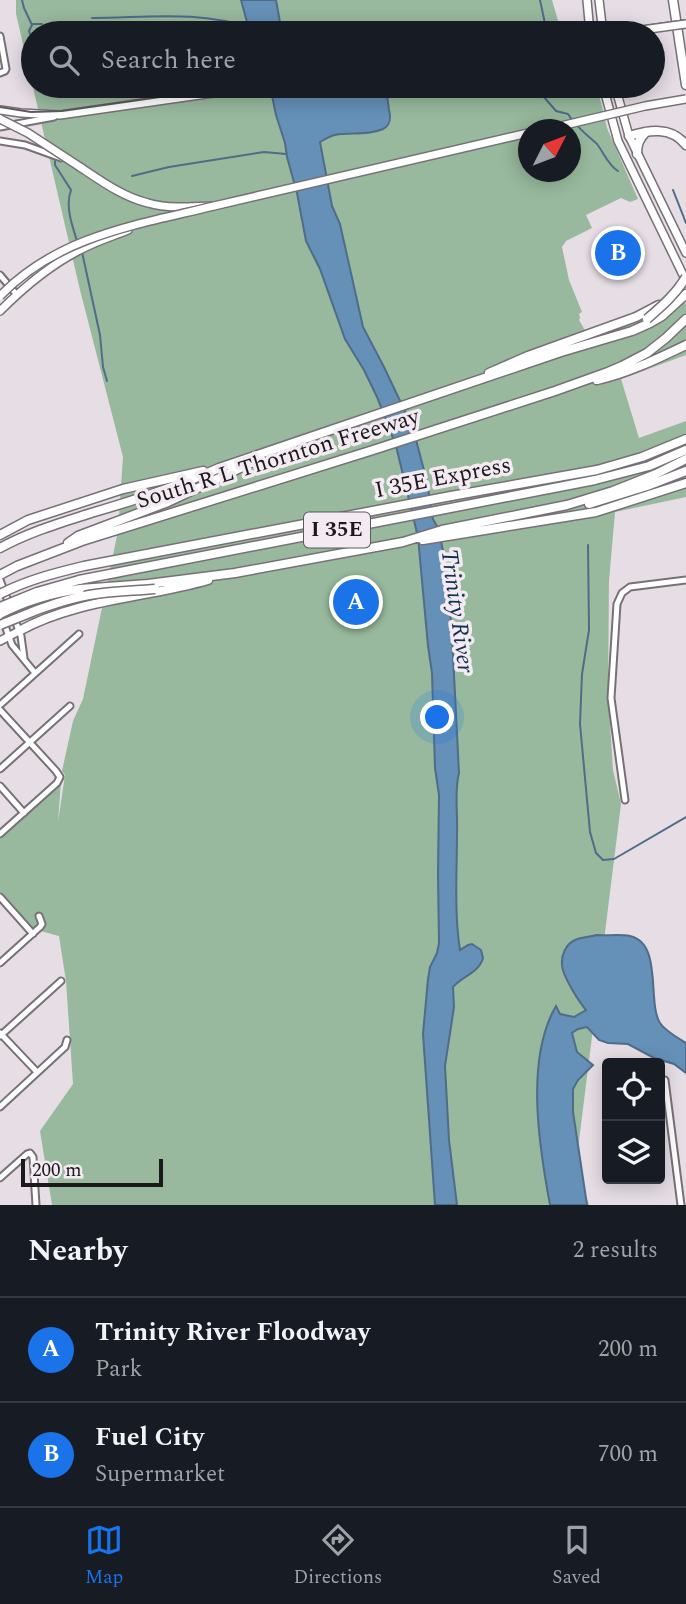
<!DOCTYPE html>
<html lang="en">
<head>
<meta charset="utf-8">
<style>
  :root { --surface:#171b24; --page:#20242c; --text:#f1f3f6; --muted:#9ea1a6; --line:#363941; --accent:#1a73e8 }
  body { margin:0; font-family:Spectral,serif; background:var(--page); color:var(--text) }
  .controls { position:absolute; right:21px; bottom:21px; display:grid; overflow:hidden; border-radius:7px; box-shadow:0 4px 18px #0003 }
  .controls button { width:63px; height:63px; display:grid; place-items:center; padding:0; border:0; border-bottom:2px solid var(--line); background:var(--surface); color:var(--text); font:35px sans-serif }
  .compass { position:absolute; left:518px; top:119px; width:63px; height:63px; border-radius:50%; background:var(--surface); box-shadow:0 4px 18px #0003; rotate:48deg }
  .scale { position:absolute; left:21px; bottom:18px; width:142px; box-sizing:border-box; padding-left:7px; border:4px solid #1c191c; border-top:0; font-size:19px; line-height:24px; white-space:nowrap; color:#1c191c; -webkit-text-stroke:5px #f3eaf2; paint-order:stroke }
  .you { position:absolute; left:438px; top:718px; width:24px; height:24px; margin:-18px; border:5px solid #fff; border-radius:50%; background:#1a73e8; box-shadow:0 0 0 10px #1a73e833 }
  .badge { display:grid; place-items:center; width:46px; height:46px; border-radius:50%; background:var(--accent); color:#fff; font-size:23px; font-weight:700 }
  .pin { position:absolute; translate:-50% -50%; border:4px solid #fff; box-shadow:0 2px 7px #0006 }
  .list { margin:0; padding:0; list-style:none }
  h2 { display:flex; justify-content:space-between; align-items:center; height:91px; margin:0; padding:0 28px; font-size:30px }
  h2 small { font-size:23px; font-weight:400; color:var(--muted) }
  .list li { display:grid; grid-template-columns:46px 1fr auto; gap:21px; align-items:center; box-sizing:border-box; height:105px; padding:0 28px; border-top:2px solid var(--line) }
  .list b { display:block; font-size:26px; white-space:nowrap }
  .list p { margin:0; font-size:23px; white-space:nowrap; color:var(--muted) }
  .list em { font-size:23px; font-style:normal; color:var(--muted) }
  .icon { flex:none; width:38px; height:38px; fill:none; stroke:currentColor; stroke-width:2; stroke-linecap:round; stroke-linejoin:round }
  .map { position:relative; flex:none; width:686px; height:1205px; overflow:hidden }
  .search { position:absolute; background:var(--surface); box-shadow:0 4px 18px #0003; left:21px; right:21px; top:21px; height:77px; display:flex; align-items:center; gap:18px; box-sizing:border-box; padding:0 24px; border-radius:38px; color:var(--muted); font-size:26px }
  .sheet { height:301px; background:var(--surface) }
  nav { display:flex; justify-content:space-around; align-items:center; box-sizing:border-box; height:98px; border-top:2px solid var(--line); background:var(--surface); font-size:19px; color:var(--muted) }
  nav a { display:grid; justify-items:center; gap:4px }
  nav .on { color:var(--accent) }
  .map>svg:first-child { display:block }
  .green { fill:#98b99d; fill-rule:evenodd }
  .water { fill:#6590b7; stroke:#4f6c88; stroke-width:2 }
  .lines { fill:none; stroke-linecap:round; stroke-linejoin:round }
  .stream { stroke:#4f6c88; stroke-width:2 }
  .minor-casing { stroke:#787077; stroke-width:9 }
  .major-casing { stroke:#787077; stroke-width:10 }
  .highway-casing { stroke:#787077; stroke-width:11 }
  .minor { stroke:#fff; stroke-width:5 }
  .major { stroke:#fff; stroke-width:7 }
  .highway { stroke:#fff; stroke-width:8 }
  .tram { stroke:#5e595d; stroke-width:2 }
  .major-bridge-casing { stroke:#787077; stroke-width:10; stroke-linecap:butt }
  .highway-bridge-casing { stroke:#787077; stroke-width:11; stroke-linecap:butt }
  .major-bridge { stroke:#fff; stroke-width:7 }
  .highway-bridge { stroke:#fff; stroke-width:8 }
  .labels { text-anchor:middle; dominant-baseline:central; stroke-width:7; stroke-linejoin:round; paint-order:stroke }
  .shield { fill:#f3eaf2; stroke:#5c585c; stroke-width:2 }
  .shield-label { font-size:21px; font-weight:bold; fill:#1c191c }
  .street-label { font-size:23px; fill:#1c191c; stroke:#f3eaf2 }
  .water-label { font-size:24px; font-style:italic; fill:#0f314d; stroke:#f3eaf2 }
</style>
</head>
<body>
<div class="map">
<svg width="686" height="1205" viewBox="0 0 686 1205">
  <rect width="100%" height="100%" fill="#e6dde5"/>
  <!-- green -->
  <path class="green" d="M16 0H552L561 31 585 29 586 33H33V86H597L607 128 638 199 630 202 621 198 586 215 592 228 566 241 562 247 569 280 582 312 579 314 580 318 579 320 586 332 647 308 678 289 686 305V355L621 379 639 438 686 421V497L615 512 609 581 608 693 613 770 621 804 576 1165 589 1205H52L40 1131 73 1084 66 981 59 936 33 929 0 892V838L61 782 58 822 65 775 62 771 73 721 83 699 118 531 123 457 80 290 16 14ZM528 130H570V172H528Z"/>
  <!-- water -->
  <path class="water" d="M241 0H276L282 33H250Z
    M270 86H306L311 96C329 101 371 75 384 90 388 94 388 104 389 110 391 118 391 125 383 129 368 136 351 132 335 135 330 136 325 139 320 142L332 206 340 224 363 327 384 367 413 428 427 482 433 519 439 530 447 573 452 635 459 773C454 792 458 813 457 833 457 872 454 911 460 950L468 945 472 944 481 950 483 958C479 973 462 976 453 987L454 1007 445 1066 449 1140 457 1205H435L423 1034 428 979 430 967 437 953 439 943 438 874 439 795 435 768 432 673 428 646 418 537 396 446 377 397 364 370 345 339 320 269 306 241 297 193 287 157 285 143 276 115Z
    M597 935C607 936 620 934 630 936 663 943 647 1003 660 1023 665 1031 678 1038 686 1043V1073L674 1064 654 1058 628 1044 608 1043 599 1040 587 1027 578 1029 572 1033 577 1052 593 1065 578 1080 573 1089V1112L587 1205H550C539 1146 525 1059 556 1006L560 1014 574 1017 586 1010C579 1002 562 975 562 965 561 955 566 944 575 940 581 937 590 937 597 935Z"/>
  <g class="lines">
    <!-- stream -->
    <path class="stream" d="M22 0 24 8 32 25 29 31 33 43
      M540 0 547 33
      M92 18C145 18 199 10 250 28
      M33 24H42
      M538 86 534 91 538 90 556 111 568 114 572 120
      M41 90 43 86
      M576 124C582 132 590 137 597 144 604 153 608 165 618 171
      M55 158V165L71 190C65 206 72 225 77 241
      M132 176 169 167 264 152 286 154
      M673 190 686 223
      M82 252 100 335 103 367 107 381
      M588 545 589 630 582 674 580 724 590 832 596 853 603 860 614 859 686 817"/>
    <!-- minor casing -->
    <g class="minor-casing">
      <path id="minor" d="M0 36 6 69 5 71 0 73
        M0 127 54 117
        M0 141 25 145 61 158
        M0 275 17 295
        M0 580 21 636 24 658
        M4 623 12 645 35 673
        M0 705 79 634
        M0 710 56 771 60 777 57 783 0 834
        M0 769 70 706
        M0 786 24 813
        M625 800 611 698 617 604 622 593 630 587 686 580
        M0 897 33 934
        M0 963 40 927 42 924 39 916
        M0 1033 37 1072
        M0 1036 61 981
        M665 1080 681 1205
        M0 1107 65 1047 67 1040
        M0 1178 27 1154 30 1153 33 1157 36 1205"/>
    </g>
    <!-- major casing -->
    <g class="major-casing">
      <path id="major" d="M587 0 590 33
        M599 0 603 33
        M603 86 618 141 686 281
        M615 86 629 136 686 253
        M0 110 21 113 60 115 262 86
        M80 167C101 181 123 197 148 203 169 209 192 207 214 206L528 133
        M0 311C23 288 49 266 78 251 94 242 111 237 128 230
        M0 641 19 631"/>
    </g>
    <!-- highway casing -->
    <g class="highway-casing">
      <path id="highway" d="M673 0 686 85
        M629 136C649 130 671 126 686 145
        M637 154C637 144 639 139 646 132
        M489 373 528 356 636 317 659 305
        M597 380C628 373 657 359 686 345
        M451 496 597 470 642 457 686 439
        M589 504 647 486 686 471
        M0 535 28 520 123 489 203 471
        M423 540 596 512 686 483
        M68 543 78 536 168 502 255 461
        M0 548C29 532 60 523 91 513 136 500 177 487 219 468L561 352 632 331 650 323 662 316 686 294
        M0 575 17 566 82 541 373 450 555 391 608 372 622 366 647 353 666 338 686 319
        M79 580 595 480 649 466 686 450
        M80 589 148 584 235 573 403 542 442 530 567 505 613 491 656 474 686 459
        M19 631C77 599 146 598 208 580"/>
    </g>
    <!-- minor -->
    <use href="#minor" class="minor"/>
    <!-- major -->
    <use href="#major" class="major"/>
    <!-- highway -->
    <use href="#highway" class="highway"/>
    <!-- tram -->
    <path class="tram" d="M593 33 686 20
      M0 107 31 112 62 111 237 86"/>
    <!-- major-bridge casing -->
    <g class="major-bridge-casing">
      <path id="major-bridge" d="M620 33 686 24
        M0 119 28 133 80 167
        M544 130 645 106 686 99
        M0 296C58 236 136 225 214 206"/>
    </g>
    <!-- highway-bridge casing -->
    <g class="highway-bridge-casing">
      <path id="highway-bridge" d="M647 319C662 306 676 294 686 277
        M0 594C27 580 55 573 84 566L451 496
        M0 607 37 592 79 580
        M0 614C25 601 52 593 80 589
        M0 625C29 613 57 601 89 595 111 591 133 591 155 589"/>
    </g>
    <!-- major-bridge -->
    <use href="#major-bridge" class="major-bridge"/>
    <!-- highway-bridge -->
    <use href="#highway-bridge" class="highway-bridge"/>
  </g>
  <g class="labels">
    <!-- shield labels -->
    <rect class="shield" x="304" y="512.5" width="66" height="35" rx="5"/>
    <g class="shield-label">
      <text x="337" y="530">I 35E</text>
    </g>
    <!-- street labels -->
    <g class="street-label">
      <text transform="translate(278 459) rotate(-17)">South R L Thornton Freeway</text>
      <text transform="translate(443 478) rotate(-11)">I 35E Express</text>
    </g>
    <!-- water labels -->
    <g class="water-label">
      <text transform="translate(457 611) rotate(82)">Trinity River</text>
    </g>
  </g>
</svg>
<div class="controls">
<button><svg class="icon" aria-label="locate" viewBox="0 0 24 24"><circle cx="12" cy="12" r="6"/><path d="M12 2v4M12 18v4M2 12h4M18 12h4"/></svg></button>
<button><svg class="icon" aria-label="layers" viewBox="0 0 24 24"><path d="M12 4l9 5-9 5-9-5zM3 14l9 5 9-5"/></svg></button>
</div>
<svg class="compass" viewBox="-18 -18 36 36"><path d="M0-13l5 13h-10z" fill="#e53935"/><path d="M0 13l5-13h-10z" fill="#9ea1a6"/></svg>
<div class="scale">200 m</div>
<div class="you"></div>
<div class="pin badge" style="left:356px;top:602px">A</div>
<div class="pin badge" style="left:618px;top:253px">B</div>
<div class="search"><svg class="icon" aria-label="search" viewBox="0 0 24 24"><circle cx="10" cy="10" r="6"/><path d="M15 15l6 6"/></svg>Search here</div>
</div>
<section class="sheet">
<h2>Nearby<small>2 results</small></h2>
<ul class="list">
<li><span class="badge">A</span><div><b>Trinity River Floodway</b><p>Park</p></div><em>200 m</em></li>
<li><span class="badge">B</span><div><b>Fuel City</b><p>Supermarket</p></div><em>700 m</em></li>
</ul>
</section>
<nav>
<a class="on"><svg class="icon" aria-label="map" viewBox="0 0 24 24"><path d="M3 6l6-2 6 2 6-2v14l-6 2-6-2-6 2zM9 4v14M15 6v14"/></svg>Map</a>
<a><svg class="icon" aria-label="directions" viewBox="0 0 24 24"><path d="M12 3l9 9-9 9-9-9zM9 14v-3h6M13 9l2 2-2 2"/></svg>Directions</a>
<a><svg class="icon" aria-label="saved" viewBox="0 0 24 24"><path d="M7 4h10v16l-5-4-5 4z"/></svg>Saved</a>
</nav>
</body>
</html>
